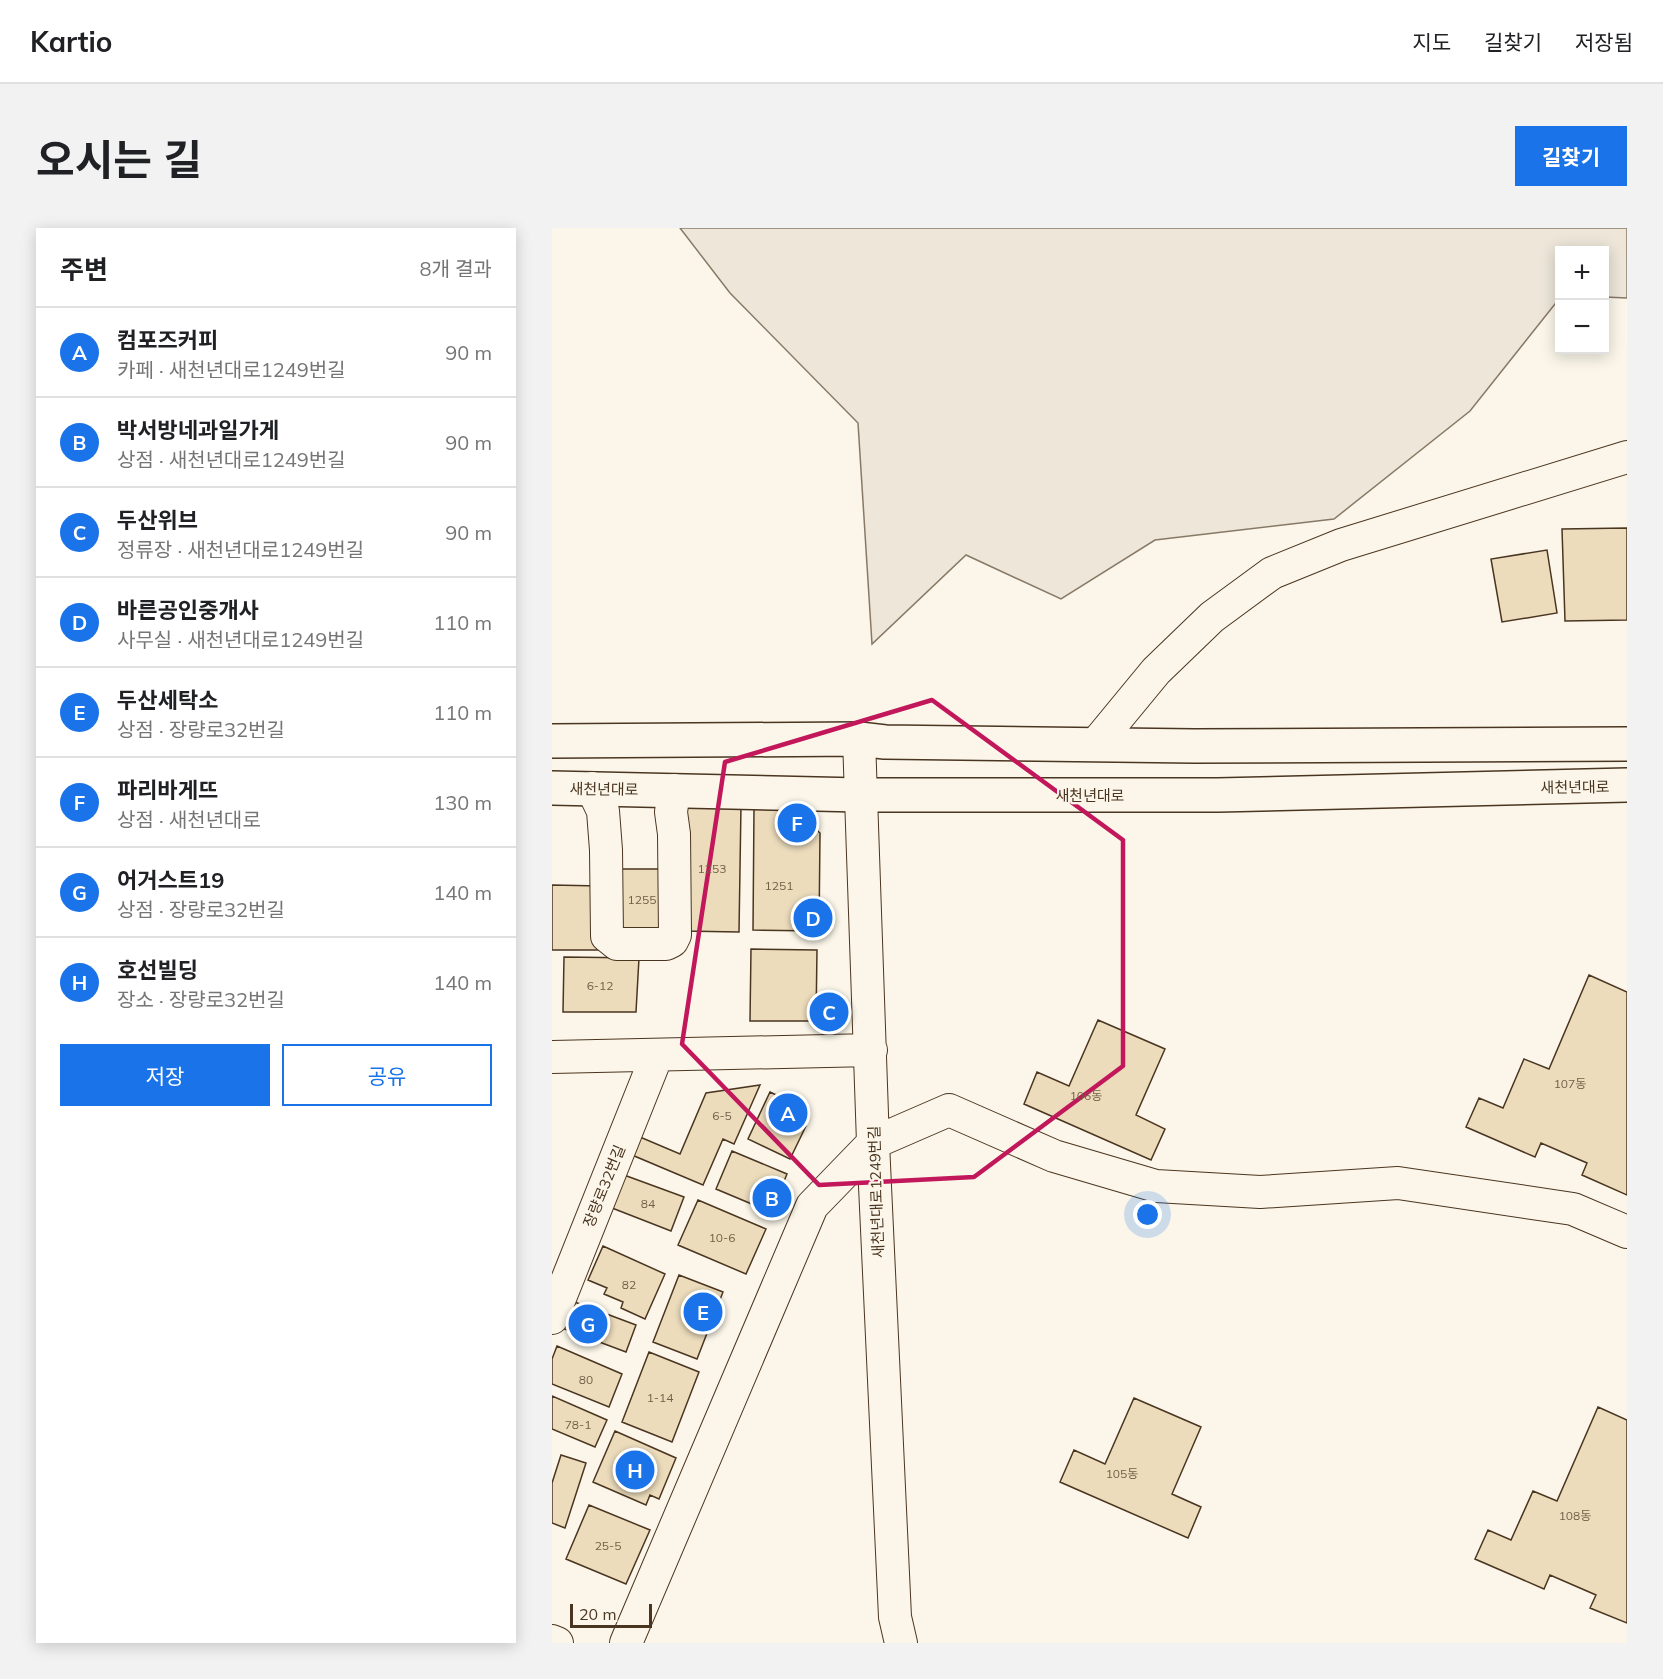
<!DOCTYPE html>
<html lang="ko">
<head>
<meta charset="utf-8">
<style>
  :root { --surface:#fff; --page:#f2f2f2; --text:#202124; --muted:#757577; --line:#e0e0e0; --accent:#1a73e8 }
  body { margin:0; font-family:Mulish,"Noto Sans KR",sans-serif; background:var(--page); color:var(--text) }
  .controls { position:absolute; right:18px; top:18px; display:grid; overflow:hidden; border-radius:0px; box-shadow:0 3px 15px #0003 }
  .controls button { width:54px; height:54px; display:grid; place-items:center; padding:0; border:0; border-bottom:2px solid var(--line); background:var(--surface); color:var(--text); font:30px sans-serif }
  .scale { position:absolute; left:18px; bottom:15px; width:82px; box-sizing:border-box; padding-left:6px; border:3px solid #4a3520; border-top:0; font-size:16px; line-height:21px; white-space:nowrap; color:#4a3520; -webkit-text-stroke:4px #fbf6e9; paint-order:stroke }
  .you { position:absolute; left:596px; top:987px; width:21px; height:21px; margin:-15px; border:4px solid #fff; border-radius:50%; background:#1a73e8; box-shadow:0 0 0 9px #1a73e833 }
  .badge { display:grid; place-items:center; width:39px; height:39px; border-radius:50%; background:var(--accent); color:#fff; font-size:20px; font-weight:700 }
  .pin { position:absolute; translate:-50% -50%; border:3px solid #fff; box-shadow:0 2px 6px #0006 }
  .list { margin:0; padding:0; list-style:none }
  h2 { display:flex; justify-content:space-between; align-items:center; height:78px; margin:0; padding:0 24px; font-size:26px }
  h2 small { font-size:20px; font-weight:400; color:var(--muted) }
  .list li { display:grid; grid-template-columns:39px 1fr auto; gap:18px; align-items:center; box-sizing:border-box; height:90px; padding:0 24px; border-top:2px solid var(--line) }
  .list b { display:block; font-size:22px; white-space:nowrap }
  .list p { margin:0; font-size:20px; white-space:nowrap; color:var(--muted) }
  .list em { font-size:20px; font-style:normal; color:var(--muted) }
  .actions { display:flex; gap:12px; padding:18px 24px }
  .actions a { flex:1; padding:14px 0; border:2px solid var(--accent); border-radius:0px; text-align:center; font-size:21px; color:var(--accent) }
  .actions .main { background:var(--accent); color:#fff }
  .map { position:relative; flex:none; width:1075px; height:1415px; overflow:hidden; border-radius:0px }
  header { display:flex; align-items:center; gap:36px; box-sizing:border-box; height:84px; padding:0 30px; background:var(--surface); border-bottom:2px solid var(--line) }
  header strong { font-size:28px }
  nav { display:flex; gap:33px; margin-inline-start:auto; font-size:21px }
  .intro { display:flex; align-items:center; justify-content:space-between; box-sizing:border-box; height:144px; padding:0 36px }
  h1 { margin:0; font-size:42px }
  .button { padding:15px 27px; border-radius:0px; background:var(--accent); color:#fff; font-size:21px; font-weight:700 }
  main { display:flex; gap:36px; padding:0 36px }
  aside { flex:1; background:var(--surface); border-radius:0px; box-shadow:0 3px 15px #0003 }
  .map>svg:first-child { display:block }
  .green { fill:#ede6d9; stroke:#887966; stroke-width:1.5 }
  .building { fill:#ecdcbc; stroke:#4a3520; stroke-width:1.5 }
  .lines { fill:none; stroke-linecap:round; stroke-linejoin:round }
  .minor-casing { stroke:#4a3520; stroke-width:34 }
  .major-casing { stroke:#4a3520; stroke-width:36 }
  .minor { stroke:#fbf6e9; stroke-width:32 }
  .major { stroke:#fbf6e9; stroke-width:33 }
  .marked { fill:none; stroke:#c2185b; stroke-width:4.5; stroke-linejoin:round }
  .labels { text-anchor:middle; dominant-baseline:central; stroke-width:4.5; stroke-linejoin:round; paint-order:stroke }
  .number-label { font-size:12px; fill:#725f47 }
  .street-label { font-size:15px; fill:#4a3520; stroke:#fbf6e9 }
</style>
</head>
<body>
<header>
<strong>Kartio</strong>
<nav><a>지도</a><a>길찾기</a><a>저장됨</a></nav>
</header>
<div class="intro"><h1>오시는 길</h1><a class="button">길찾기</a></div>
<main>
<aside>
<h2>주변<small>8개 결과</small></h2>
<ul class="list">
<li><span class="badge">A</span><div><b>컴포즈커피</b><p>카페 · 새천년대로1249번길</p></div><em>90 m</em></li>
<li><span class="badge">B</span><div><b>박서방네과일가게</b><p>상점 · 새천년대로1249번길</p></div><em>90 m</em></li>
<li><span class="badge">C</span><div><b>두산위브</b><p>정류장 · 새천년대로1249번길</p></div><em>90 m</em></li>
<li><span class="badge">D</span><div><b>바른공인중개사</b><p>사무실 · 새천년대로1249번길</p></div><em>110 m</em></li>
<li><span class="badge">E</span><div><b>두산세탁소</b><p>상점 · 장량로32번길</p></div><em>110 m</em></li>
<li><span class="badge">F</span><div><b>파리바게뜨</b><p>상점 · 새천년대로</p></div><em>130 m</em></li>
<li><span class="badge">G</span><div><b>어거스트19</b><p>상점 · 장량로32번길</p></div><em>140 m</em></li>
<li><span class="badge">H</span><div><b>호선빌딩</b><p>장소 · 장량로32번길</p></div><em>140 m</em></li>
</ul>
<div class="actions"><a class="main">저장</a><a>공유</a></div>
</aside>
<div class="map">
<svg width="1075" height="1415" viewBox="0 0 1075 1415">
  <rect width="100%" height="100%" fill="#fbf6e9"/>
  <!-- green -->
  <path class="green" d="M128 0H1075V70L1053 69 1052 22H1008L1007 71 918 183 782 291 603 312 509 371 414 327 320 416 306 195 178 65Z"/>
  <!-- building -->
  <path class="building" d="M1075 300V392L1013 393 1010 301Z
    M995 322 1005 385 950 394 939 331Z
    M132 577H189L187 704 131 703Z
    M202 580 242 581 268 605 267 703 201 702Z
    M64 641H116V708L64 701Z
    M0 657 48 658V722H0Z
    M199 721 265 722 264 793H198Z
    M12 729 87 730 84 784H11Z
    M1037 747 1075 764V967L1030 947 1035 935 989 915 983 929 914 899 927 870 951 880 972 831 997 841Z
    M546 792 613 821 584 887 613 901 599 932 472 876 485 844 517 858Z
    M208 857 182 916 171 911 151 957 80 927 88 909 128 926 154 865Z
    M218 864 249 879 254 898 238 931 196 911Z
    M180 923 235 946 219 984 164 961Z
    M72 947 132 969 119 1003 60 980Z
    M146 972 214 1001 194 1046 126 1017Z
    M51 1018 113 1046 93 1091 69 1080 71 1074 52 1066 55 1060 36 1052Z
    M127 1047 171 1064 145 1131 101 1114Z
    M20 1073 84 1097 74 1124 10 1100Z
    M5 1118 70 1146 57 1179 0 1156V1131Z
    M97 1124 147 1144 120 1214 70 1194Z
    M0 1168 55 1192 43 1219 0 1201Z
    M582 1170 649 1199 620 1266 649 1279 636 1310 508 1254 522 1222 553 1236Z
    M1046 1179 1075 1192V1395L1038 1380 1044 1367 998 1347 992 1361 923 1331 936 1302 959 1312 981 1263 1005 1273Z
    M63 1203 124 1230 107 1271 98 1267 94 1277 41 1254Z
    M9 1227 34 1235 13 1300 0 1295V1255Z
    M37 1277 98 1302 74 1356 14 1331Z"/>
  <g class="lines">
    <!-- minor casing -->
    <g class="minor-casing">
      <path id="minor" d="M307 511 321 915 343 1389 349 1415
        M543 517 604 443 660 389 720 345 789 317 1075 229
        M40 560 51 583 54 622 55 708 65 716H114L120 713 123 707 122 606 119 584 122 562
        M0 829 319 822
        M0 1090 105 827
        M0 1413 5 1415
        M74 1415 260 978 321 915 397 882 502 928 604 958 708 964 846 955 1021 981 1075 1004"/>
    </g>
    <!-- major casing -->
    <g class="major-casing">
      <path id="major" d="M0 513 307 511 333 514 642 518 1075 516
        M0 560 308 567H666L1075 557"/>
    </g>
    <!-- minor -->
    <use href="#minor" class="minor"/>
    <!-- major -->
    <use href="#major" class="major"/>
  </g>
  <!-- marked area -->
  <path class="marked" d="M380 472 571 612V838L422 949 267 957 130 816 173 534Z"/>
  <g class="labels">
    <!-- number labels -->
    <g class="number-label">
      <text x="160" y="640">1253</text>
      <text x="227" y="657">1251</text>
      <text x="90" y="671">1255</text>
      <text x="48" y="757">6-12</text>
      <text x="1018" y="855">107동</text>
      <text x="534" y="867">106동</text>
      <text x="170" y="887">6-5</text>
      <text x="96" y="975">84</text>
      <text x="170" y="1009">10-6</text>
      <text x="77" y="1056">82</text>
      <text x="34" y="1151">80</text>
      <text x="108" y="1169">1-14</text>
      <text x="26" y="1196">78-1</text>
      <text x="570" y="1245">105동</text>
      <text x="1023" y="1287">108동</text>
      <text x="56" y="1317">25-5</text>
    </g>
    <!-- street labels -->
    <g class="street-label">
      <text transform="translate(1023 559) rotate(-1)">새천년대로</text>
      <text transform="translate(52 561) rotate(1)">새천년대로</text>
      <text x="538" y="567">새천년대로</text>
      <text transform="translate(52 958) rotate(-68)">장량로32번길</text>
      <text transform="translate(324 964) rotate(-92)">새천년대로1249번길</text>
    </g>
  </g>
</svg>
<div class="controls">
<button>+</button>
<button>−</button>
</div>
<div class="scale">20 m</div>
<div class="you"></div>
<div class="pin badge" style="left:236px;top:885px">A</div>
<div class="pin badge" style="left:220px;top:970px">B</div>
<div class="pin badge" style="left:277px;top:784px">C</div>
<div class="pin badge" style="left:261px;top:690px">D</div>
<div class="pin badge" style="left:151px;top:1084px">E</div>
<div class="pin badge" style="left:245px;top:595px">F</div>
<div class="pin badge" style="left:36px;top:1096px">G</div>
<div class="pin badge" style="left:83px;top:1242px">H</div>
</div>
</main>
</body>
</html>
